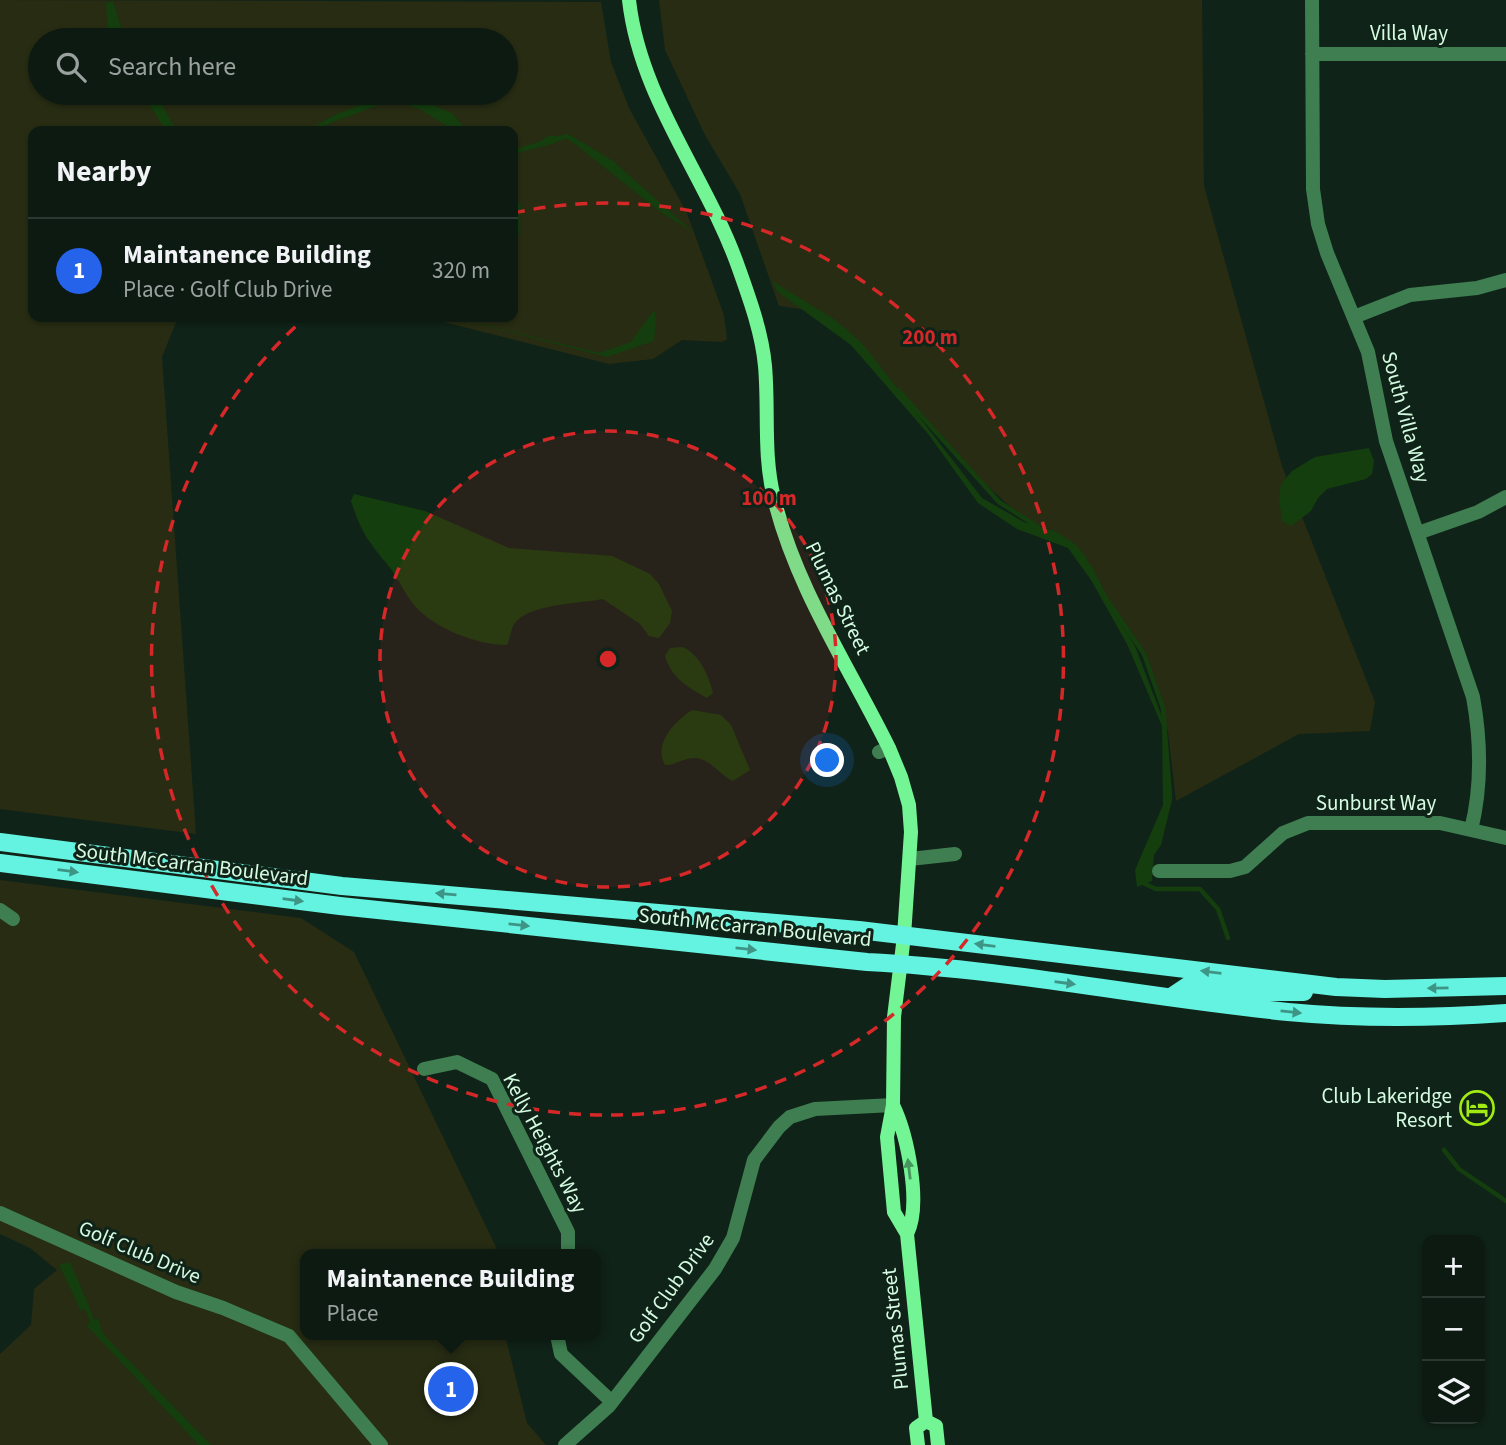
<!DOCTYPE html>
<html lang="en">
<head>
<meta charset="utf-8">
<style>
  :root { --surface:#0c1a12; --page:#1a2720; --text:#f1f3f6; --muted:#9aa19f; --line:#2c3832; --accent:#2563eb }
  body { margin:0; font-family:"Source Sans 3",sans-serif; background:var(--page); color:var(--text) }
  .controls { position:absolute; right:21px; bottom:21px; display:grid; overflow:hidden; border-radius:14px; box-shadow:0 2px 5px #0004 }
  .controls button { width:63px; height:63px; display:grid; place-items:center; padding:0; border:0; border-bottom:2px solid var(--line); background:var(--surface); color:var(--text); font:35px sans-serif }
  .you { position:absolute; left:828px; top:761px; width:24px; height:24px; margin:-18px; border:5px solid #fff; border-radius:50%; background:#1a73e8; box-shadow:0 0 0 10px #1a73e833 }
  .badge { display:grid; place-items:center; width:46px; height:46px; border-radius:50%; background:var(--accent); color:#fff; font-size:23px; font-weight:700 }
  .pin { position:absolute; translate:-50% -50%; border:4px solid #fff; box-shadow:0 2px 7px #0006 }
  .popup { position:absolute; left:300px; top:1249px; width:301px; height:91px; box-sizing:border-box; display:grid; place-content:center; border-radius:14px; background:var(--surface); filter:drop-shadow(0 2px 5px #0005); font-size:23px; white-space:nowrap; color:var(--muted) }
  .popup b { font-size:26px; color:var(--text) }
  .popup::after { content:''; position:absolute; left:50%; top:100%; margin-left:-14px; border:14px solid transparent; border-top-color:var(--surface) }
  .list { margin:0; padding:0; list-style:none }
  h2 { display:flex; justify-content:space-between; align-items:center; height:91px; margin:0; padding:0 28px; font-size:30px }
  h2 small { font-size:23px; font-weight:400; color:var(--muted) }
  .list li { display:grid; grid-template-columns:46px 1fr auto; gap:21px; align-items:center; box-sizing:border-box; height:105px; padding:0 28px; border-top:2px solid var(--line) }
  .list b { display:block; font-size:26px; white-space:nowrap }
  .list p { margin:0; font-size:23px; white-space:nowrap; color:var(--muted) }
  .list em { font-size:23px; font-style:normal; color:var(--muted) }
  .icon { flex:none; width:38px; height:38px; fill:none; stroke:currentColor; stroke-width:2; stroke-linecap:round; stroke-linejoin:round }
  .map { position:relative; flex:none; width:1506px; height:1445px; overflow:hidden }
  .search { position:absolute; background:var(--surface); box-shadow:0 2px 5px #0004; left:28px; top:28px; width:490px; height:77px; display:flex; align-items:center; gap:18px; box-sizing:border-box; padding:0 24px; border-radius:38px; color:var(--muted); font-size:26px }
  .panel { position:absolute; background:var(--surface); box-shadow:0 2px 5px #0004; left:28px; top:126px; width:490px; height:196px; border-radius:14px }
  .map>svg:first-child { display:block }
  .green { fill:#272c13; fill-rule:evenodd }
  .water { fill:#143e0e }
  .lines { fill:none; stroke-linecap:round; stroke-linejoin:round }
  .stream { stroke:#143e0e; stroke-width:4.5 }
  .street { stroke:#3e7e50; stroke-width:14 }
  .secondary { stroke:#73f495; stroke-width:14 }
  .primary { stroke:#64f3e0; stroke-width:18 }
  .oneway { fill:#3e9586 }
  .oneway2 { fill:#46965d }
  .ring { fill:none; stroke:#d62828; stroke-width:3.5; stroke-dasharray:12 9 }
  .labels { text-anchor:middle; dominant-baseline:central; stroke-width:6; stroke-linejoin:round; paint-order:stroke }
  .street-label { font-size:21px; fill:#d5fce2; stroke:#102318 }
  .poi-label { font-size:21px; fill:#d5fce2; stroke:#102318; text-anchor:end }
  .centre { fill:#d62828; stroke:#102318; stroke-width:3.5 }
  .ring-label { font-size:21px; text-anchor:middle; font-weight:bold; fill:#d62828; stroke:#102318; stroke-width:6; stroke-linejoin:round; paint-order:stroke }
</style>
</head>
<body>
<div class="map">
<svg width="1506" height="1445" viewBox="0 0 1506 1445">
  <rect width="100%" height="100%" fill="#102318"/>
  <!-- green -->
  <path class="green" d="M0 0 601 2 611 62 629 108 687 213 724 315 727 339 722 342 682 340 653 359 609 364 424 317H513V131H33V317H178L162 357 196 834 0 809ZM40 40H506V93H40Z
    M659 0H1202L1204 186 1282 466 1375 702 1370 731 1299 734 1176 801 1168 732 1143 651 1099 586 1056 532 1024 519 968 469 850 335 815 311 779 306 740 194 705 135 665 50Z
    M0 880 301 918 354 952 496 1247 493 1254H306V1335H505L527 1423 546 1445H0V1354L31 1325 34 1289 57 1270 30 1248 0 1234Z"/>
  <!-- water -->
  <path class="water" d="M113 1 125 40H112L108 31 106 3Z
    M142 93H155L177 131H166Z
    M405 94 452 113 467 131H455L420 109 404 104 379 105 309 131C336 110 371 101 405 94Z
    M548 136H555L556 143 513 154V150L541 141Z
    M572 136 613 161 693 232 659 211 570 140Z
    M513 196 521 205 519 233 513 250Z
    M772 281 834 319 862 343 982 498 1024 522 1055 531 1075 544 1086 557 1096 583 1135 646 1165 725 1172 800 1161 845 1154 855 1152 881 1137 887 1135 870 1163 805 1162 726 1127 644 1091 580 1068 548 1017 529 978 503 929 435 851 345 778 292Z
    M654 310 656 319 654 341 607 357 452 317 599 353 631 342Z
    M1369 448 1374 461 1372 474 1366 479 1327 489 1318 498 1311 511 1291 526 1282 521 1279 498 1281 484 1292 471 1315 457Z
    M354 494 425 511 509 548 612 556 650 574 659 584 672 611 670 623 659 638 649 636 640 624 603 599C580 604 529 603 514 624 511 629 510 639 507 645 478 645 435 629 415 606 405 595 400 581 391 569 369 542 362 535 351 501Z
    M682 647C699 653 709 676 713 693L707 698C688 687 672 679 665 656L670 648Z
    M692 710 721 715 731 725 750 770 733 781C717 774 708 753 687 759 678 761 675 765 665 765 653 744 675 721 692 710Z
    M70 1262 89 1306 81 1311 59 1265Z
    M98 1318 102 1332 108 1339 211 1445H199L86 1325Z"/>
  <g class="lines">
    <!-- stream -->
    <path class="stream" d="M550 141 567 136 574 141
      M898 390 999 502 1038 527
      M1089 566 1105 597 1144 654 1163 708 1170 796
      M1141 882 1156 889H1200L1218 909 1228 938
      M1444 1150 1459 1169 1506 1201
      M85 1304 94 1324"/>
    <!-- street -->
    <path class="street" d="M1312 0 1313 189 1318 224 1327 253 1368 352 1386 441 1473 697C1481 741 1482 786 1471 830
      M1312 54H1506
      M1354 317 1410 295 1477 288 1506 280
      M1418 533 1478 512 1506 497
      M879 752 889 748
      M910 859 955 854
      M1159 871H1230L1245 867 1283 833 1308 823H1440L1506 838
      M0 910 13 919
      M424 1069 457 1062 492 1079 568 1232V1254
      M0 1213 176 1292 223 1308 289 1336 381 1445
      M557 1335 561 1354 612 1402
      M565 1445 609 1406 715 1269 733 1238 754 1160 779 1127 790 1117 815 1109 893 1105"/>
    <!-- secondary -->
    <path class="secondary" d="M629 0C640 99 707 177 739 269 750 300 762 333 765 366 769 411 763 454 774 498 795 586 849 667 889 748L901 777 909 805 911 832 904 936 894 1017 893 1105 887 1137 894 1212 907 1234 926 1421
      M893 1105C907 1134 922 1204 907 1234
      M926 1421 936 1426 938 1445
      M918 1445 916 1428 926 1421"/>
    <!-- primary -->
    <path class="primary" d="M0 842 342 886 859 930 1336 987 1385 989 1506 986
      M0 863 340 906 867 962C1008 969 1148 998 1288 1012 1361 1019 1434 1018 1506 1013
      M1171 997 1189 985 1255 992H1304"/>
  </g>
  <!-- one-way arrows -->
  <defs><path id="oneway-solid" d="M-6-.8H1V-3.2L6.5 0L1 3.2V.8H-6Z" transform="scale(1.75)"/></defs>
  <g class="oneway">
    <use href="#oneway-solid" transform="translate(68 871) rotate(7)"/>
    <use href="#oneway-solid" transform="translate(446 894) rotate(-175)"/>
    <use href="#oneway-solid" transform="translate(293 900) rotate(8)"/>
    <use href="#oneway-solid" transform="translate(519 925) rotate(6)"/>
    <use href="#oneway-solid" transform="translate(985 945) rotate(-173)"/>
    <use href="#oneway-solid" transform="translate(746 949) rotate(6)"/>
    <use href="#oneway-solid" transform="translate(1211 972) rotate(-173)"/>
    <use href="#oneway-solid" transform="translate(1065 983) rotate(8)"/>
    <use href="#oneway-solid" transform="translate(1438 988) rotate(179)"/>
    <use href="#oneway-solid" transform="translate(1291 1012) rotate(6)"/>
  </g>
  <use class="oneway2" href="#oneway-solid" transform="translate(909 1169) rotate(-97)"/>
  <!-- distance rings -->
  <circle cx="608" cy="659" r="228" fill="#d62828" fill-opacity=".12"/>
  <g class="ring">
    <circle cx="608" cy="659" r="228"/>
    <path d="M513 213A456 456 0 1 1 306 317"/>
  </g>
  <!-- icons -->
  <defs>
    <g id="hotel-ring" transform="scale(1.75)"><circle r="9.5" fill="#102318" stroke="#a1eb12" stroke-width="1.5"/><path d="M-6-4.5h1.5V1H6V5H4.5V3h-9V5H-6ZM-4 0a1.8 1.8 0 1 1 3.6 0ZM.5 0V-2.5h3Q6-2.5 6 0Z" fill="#a1eb12"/></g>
  </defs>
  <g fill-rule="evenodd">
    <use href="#hotel-ring" x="1477" y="1108"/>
  </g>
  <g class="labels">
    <!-- street labels -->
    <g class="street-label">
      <text x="1409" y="33">Villa Way</text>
      <text transform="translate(1406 417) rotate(75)">South Villa Way</text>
      <text transform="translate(838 598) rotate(64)">Plumas Street</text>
      <text x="1376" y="803">Sunburst Way</text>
      <text transform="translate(192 864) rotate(7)">South McCarran Boulevard</text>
      <text transform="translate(755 927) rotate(6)">South McCarran Boulevard</text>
      <text transform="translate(545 1143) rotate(62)">Kelly Heights Way</text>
      <text transform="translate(140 1252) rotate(23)">Golf Club Drive</text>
      <text transform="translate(671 1288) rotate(-54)">Golf Club Drive</text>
      <text transform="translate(895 1329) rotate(-96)">Plumas Street</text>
    </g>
    <!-- poi labels -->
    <g class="poi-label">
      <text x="1452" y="1096">Club Lakeridge<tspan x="1452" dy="24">Resort</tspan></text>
    </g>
  </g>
  <circle cx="608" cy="659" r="10" class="centre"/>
  <g class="ring-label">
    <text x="930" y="344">200 m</text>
    <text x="769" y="505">100 m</text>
  </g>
</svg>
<div class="controls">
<button>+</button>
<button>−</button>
<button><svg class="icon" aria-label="layers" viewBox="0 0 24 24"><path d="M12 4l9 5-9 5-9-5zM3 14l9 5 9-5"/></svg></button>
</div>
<div class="you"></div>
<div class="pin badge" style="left:451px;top:1389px">1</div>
<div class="popup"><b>Maintanence Building</b>Place</div>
<div class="search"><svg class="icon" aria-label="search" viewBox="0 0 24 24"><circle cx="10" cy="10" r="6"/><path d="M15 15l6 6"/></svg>Search here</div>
<section class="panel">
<h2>Nearby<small></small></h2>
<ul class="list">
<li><span class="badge">1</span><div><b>Maintanence Building</b><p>Place · Golf Club Drive</p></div><em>320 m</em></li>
</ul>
</section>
</div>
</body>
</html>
